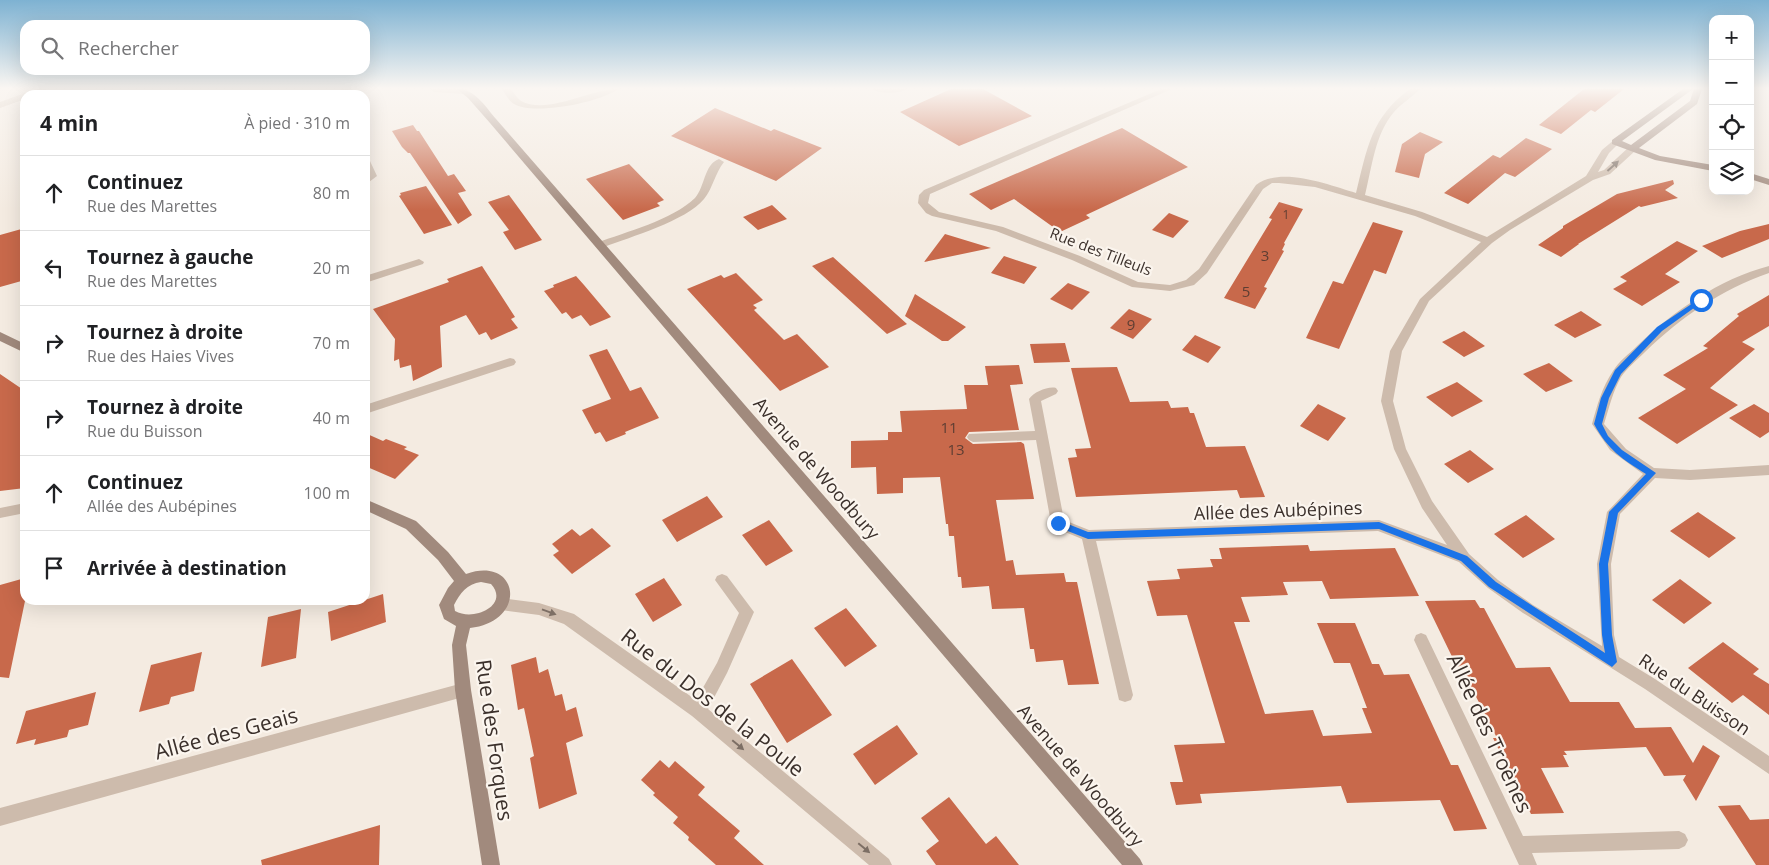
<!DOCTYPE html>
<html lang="fr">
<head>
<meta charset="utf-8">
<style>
  :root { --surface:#fff; --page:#f2f2f2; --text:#202124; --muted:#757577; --line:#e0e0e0 }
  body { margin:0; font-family:"Open Sans",sans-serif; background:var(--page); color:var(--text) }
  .controls { position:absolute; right:15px; top:15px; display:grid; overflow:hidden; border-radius:10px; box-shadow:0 5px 20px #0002 }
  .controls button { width:45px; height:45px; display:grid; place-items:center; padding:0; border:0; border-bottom:1px solid var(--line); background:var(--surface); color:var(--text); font:25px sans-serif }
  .stop { position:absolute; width:15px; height:15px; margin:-11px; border:4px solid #1a73e8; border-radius:50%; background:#fff }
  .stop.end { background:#1a73e8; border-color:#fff; box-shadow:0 1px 5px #0008 }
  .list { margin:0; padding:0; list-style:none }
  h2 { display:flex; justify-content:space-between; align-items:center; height:65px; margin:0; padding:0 20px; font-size:21px }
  h2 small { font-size:16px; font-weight:400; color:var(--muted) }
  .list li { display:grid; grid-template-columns:32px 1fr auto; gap:15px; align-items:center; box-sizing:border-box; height:75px; padding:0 20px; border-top:1px solid var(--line) }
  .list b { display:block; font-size:19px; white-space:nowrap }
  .list p { margin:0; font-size:16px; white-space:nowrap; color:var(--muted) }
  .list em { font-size:16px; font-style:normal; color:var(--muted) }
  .icon { flex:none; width:28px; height:28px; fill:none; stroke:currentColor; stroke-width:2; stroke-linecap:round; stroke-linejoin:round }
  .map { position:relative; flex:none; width:1769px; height:865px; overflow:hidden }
  .search { position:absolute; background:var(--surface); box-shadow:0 5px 20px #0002; left:20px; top:20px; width:350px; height:55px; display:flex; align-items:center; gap:12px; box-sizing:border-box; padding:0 18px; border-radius:15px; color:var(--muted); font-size:19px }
  .panel { position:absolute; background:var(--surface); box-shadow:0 5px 20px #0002; left:20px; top:90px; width:350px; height:515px; border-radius:15px }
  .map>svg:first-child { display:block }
  .building { fill:#c8694b }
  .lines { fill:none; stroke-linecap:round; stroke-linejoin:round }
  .lane { fill:#cdbbac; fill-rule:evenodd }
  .street { fill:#cdbbac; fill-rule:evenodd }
  .secondary { fill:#a18a7d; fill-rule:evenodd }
  .oneway { fill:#7d6f65 }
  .route { fill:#1a73e8 }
  .labels { text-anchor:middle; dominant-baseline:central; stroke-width:4.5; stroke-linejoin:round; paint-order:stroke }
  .far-number-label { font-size:12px; fill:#5e3e33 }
  .far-street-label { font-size:15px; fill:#3b302b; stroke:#fbf5ee }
  .number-label { font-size:15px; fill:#5e3e33 }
  .street-label { font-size:18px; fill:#3b302b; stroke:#fbf5ee }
  .near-street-label { font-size:21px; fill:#3b302b; stroke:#fbf5ee }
</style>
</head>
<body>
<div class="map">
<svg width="1769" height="865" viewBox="0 0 1769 865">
  <rect width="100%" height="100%" fill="#f4ebe1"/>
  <!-- building -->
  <path class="building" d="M951 89H983L1032 116 959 146 900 112Z
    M1584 89H1624L1595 112 1591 110 1561 134 1539 125Z
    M715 108 771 131 774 129 822 148 776 181 671 136Z
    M413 125 417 131H419L448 176 454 174 466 191 458 193 472 215 458 224 410 153H408L402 147 392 131Z
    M1122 128 1188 167 1086 215 1090 218 1060 232 1014 199 991 210 969 194Z
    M1420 132 1443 142 1425 154 1419 178 1395 172 1402 144Z
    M1526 138 1552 149 1515 177 1505 173 1468 204 1444 193 1493 155 1500 158Z
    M629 164 664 200 657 203 660 206 623 220 586 179Z
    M1673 180 1674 184 1665 190 1678 198 1641 207 1639 206 1578 244H1579L1561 257 1538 245 1563 228V226L1617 194Z
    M426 186 452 225 424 234 399 196 401 195 400 193Z
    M509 195 542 240 515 250 503 232 509 230 488 202Z
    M1279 202 1303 209 1284 243 1285 244 1282 250 1284 251 1264 287 1267 288 1255 309 1224 298 1272 219 1269 218Z
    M772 205 787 219 758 230 743 217Z
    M1169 213 1189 221 1173 238 1152 230Z
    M1373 222 1403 231 1386 274 1374 270 1339 349 1306 338 1333 281 1343 284Z
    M1769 224V239L1722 258 1702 246 1740 231Z
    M25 228V280L0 287V235Z
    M945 234 991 248 924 262Z
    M1677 241 1698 251 1665 274 1680 282 1642 306 1613 289 1627 281 1620 277Z
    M1004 256 1037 267 1024 284 991 273Z
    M833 257 907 324 887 334 812 266Z
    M482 266 515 317 511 319 518 328 491 340 486 332 479 335 466 315 440 326 442 367 413 381 411 365 400 368 399 359 394 361 395 339 373 309 449 282 447 279Z
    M736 273 763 300 753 305 757 308 754 310 784 340 797 334 829 367 780 391 687 289 721 275 724 278Z
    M576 276 584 285 611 317 590 326 581 315 572 319 566 312 562 314 544 291 554 287 553 285Z
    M1068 283 1090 292 1072 310 1050 299Z
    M915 294 966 327 948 341H942L905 316Z
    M1769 295V326L1742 342 1755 349 1710 388 1738 405 1677 444 1638 418 1686 389 1663 375 1708 348 1703 346 1739 316 1737 314Z
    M1129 309 1152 319 1133 339 1110 328Z
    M1581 311 1602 325 1575 338 1554 325Z
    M1464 331 1485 346 1464 357 1442 342Z
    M1195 335 1221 347 1208 363 1182 350Z
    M1065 343 1070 362 1034 363 1030 344Z
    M607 349 630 391 641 387 659 418 625 432 626 434 606 442 600 432 595 434 582 410 611 399 589 355Z
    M1549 363 1573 381 1546 392 1523 374Z
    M1019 365 1023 384 1010 385 1019 430 969 432 965 438 973 444 1021 442 1024 444 1034 499 996 500 1006 561 1013 560 1016 575 1064 573 1066 582H1077L1099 684 1068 685 1063 660 1036 662 1034 649H1030L1024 608 992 609 989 586 962 588 961 577H958L954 536H949L948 524H946L940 477 903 478V493L877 494 876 467 851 468V441L888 440V432H902L900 411 967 409 964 385H988L985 366Z
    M1117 367 1130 402 1168 401 1171 408 1188 407 1190 413H1194L1206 447 1245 446 1265 497 1240 498 1237 490 1076 497 1068 458 1077 457 1075 449 1091 448 1071 368Z
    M0 374 25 391V488L0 491Z
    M1457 382 1483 401 1452 417 1426 397Z
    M1318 404 1346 418 1328 441 1300 426Z
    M1754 404 1769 413V432L1760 438 1729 418Z
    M365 433 383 441 386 439 407 447 404 449 419 455 395 479 365 466Z
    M1470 450 1494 469 1468 483 1444 464Z
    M707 496 723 517 677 542 662 520Z
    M1698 512 1736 538 1709 558 1670 531Z
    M1526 515 1555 539 1523 558 1494 534Z
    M769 520 793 551 766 566 742 535Z
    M592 528 611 546 572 574 553 555 559 551 552 544 572 529 580 536Z
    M1308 545 1310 551 1395 548 1419 596 1330 599 1322 581 1283 582 1288 595 1241 597 1250 622H1234L1265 714 1313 710 1323 736 1372 733 1362 708H1367L1350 663H1334L1317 623H1355L1372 664H1379L1384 675 1409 674 1451 765H1458L1487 829 1454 831 1440 800 1347 803 1341 786 1200 794 1202 803 1176 805 1170 782H1183L1174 745 1225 743 1187 615 1157 616 1147 581 1180 579 1177 569 1213 567 1210 559H1222L1219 548Z
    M25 578V601L9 678 0 677V585Z
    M664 578 682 605 653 622 635 594Z
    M1680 579 1712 603 1684 624 1652 600Z
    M383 594 386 622 331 641 328 612Z
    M1475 600 1480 608H1484L1516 668 1550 667 1570 702H1619L1635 728 1671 727 1693 763 1703 745 1720 756 1696 801 1683 780 1686 775 1664 776 1646 747 1564 751 1567 755H1563L1569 767 1541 768 1564 813 1531 814 1493 738H1497L1463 671H1459L1425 601Z
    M846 608 877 646 845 667 814 628Z
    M301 609 296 658 261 667 268 617Z
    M1723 642 1759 669 1753 674 1769 684V715L1743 695 1732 703 1688 668Z
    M202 652 194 691 171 697 169 704 139 712 151 665Z
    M536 657 539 673 548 669 555 696 562 694 566 711 576 707 583 736 566 743 577 794 539 809 530 758 534 756 524 708 518 710 511 665Z
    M792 659 832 715 787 743 750 684Z
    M96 692 88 725 69 730 67 737 34 745 36 739 16 744 26 711Z
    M897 725 918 754 875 785 853 754Z
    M660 760 669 768 675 761 705 787 698 795 740 831 734 838 764 865H716L688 840 689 837 673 823 678 817 653 795 655 793 641 780Z
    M949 797 986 844 996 836 1019 865H936L926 851 939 841 921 818Z
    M1740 805 1750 820 1769 819V865H1756L1718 806Z
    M380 825 379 865H262L261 860Z"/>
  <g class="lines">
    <!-- lane -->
    <path class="lane" d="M36 89H48L35 95H25V99L0 108V102Z
      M430 89H467L468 91 464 94 434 92Z
      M719 159 724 162C715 173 713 188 704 199 686 221 630 237 604 247H596L595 245 596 243C626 232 672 220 695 198 705 187 704 164 719 159Z"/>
    <!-- street -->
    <path class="street" d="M341 89H350L344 95H335Z
      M502 89H511C514 93 517 98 521 101 548 115 590 89 618 89 602 102 533 116 514 104 509 101 505 94 502 89Z
      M872 89H907C900 94 879 94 872 89Z
      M1161 89H1172L930 194 928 203 939 212 1003 227 1080 256 1138 282 1170 285 1186 280 1199 269 1256 185C1281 166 1329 185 1356 193 1367 149 1371 117 1410 89H1420C1412 97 1402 103 1394 112 1375 134 1372 167 1365 195L1422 212 1487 237 1586 176 1602 150 1615 139 1620 142 1609 153 1598 172 1604 170 1629 147H1635V151L1610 174 1593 180 1510 230 1492 243 1429 301 1402 351 1393 401 1406 449 1432 501 1469 554 1498 580 1533 605 1602 646 1597 564 1607 512 1643 474 1610 450 1592 424C1597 406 1602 387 1613 371 1619 361 1629 354 1637 346 1674 311 1719 279 1769 266V273C1721 290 1681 317 1645 352 1637 360 1627 368 1621 377 1613 391 1609 408 1604 424L1626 449 1654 468 1690 470 1769 465V475L1690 480 1655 478 1620 514 1611 564 1614 635 1619 657 1655 679 1769 756V774L1645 689 1523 613 1488 588 1459 562 1378 531 1096 541 1133 695 1131 700 1125 702 1119 700 1082 539 1053 527 1051 523 1036 440 973 442 969 440 967 437 969 434 1035 431 1029 399C1034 392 1048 386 1056 388L1058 391 1056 394 1041 401 1064 520 1089 530 1379 520 1447 545 1422 508 1394 449 1381 401 1390 351 1420 299 1481 242 1415 216 1315 187 1279 183H1272L1263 189 1207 273 1194 285 1170 291 1132 287 1072 260 996 231 932 216 926 213 918 203 919 195 924 190Z
      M365 158 370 161 377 176 365 185V177L367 175Z
      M419 259 424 262 423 264 365 283V276Z
      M510 358 514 359 516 362 514 365 365 414V405Z
      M25 503V513L0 518V508Z
      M722 574 727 576 754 612 727 673 708 709 889 859 892 865H869L692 716 564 624 539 615 501 610 496 608 494 604 496 600 501 598 539 603 574 614 696 700 717 663 739 613 715 580 717 576Z
      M1421 633 1426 635 1523 836 1679 831 1685 834 1688 840 1685 846 1679 849 1532 853 1537 865H1519L1414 640 1416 635Z
      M463 683 468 685 471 690 468 695 463 697 0 826V808Z"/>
    <!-- secondary -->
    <path class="secondary" d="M457 89C475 89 485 106 496 119L1140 859 1143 865H1122L490 123 468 98Z
      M1683 89H1693L1622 141 1631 145 1690 101 1694 89H1702L1697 104 1639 148 1660 156 1713 165V171L1655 160 1612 144V140Z
      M1750 173 1769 179V185L1750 179Z
      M0 332 25 344V353L0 341Z
      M365 499 416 521 448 552 466 574C519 555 529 621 470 628L466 645 471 690 500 865H482L455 690 452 645 456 626 444 619 439 605 448 588 454 581 438 560 406 529 365 510ZM481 582 491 584C510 605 474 622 455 611L454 605C460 593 467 584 481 582Z"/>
  </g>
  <!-- one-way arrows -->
  <defs><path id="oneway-solid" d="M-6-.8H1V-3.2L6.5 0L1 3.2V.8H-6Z" transform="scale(1.25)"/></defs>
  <g class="oneway">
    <use href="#oneway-solid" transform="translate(1613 166) rotate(-42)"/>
    <use href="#oneway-solid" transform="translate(549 612) rotate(20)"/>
    <use href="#oneway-solid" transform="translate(738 745) rotate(40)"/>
    <use href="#oneway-solid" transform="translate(864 848) rotate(40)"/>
  </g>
  <!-- sky -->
  <linearGradient id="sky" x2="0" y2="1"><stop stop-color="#7eb2d2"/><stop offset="0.42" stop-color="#faf6f2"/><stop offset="1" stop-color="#faf6f2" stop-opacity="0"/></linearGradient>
  <rect width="1769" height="210" fill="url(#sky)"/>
  <!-- route -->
  <path class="route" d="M1699 299 1705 300 1662 331 1621 374 1609 398 1602 424 1608 436 1622 450 1656 473 1618 513 1608 564 1612 635 1617 662 1612 667 1489 587 1461 561 1379 529 1088 539 1055 526 1054 523 1058 520 1088 532 1379 522 1467 556 1496 582 1605 653 1602 635 1599 564 1609 512 1646 474C1622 459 1608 450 1594 424L1601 398 1615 370 1657 327Z"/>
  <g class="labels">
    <!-- far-number labels -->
    <g class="far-number-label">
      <text x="1286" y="214">1</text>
    </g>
    <!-- far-street labels -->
    <g class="far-street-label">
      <text transform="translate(1101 251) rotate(21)">Rue des Tilleuls</text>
    </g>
    <!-- number labels -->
    <g class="number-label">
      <text x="1265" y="255">3</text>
      <text x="1246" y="291">5</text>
      <text x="1131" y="324">9</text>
      <text x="949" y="427">11</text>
      <text x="956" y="449">13</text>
    </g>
    <!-- street labels -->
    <g class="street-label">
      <text transform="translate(817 468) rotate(49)">Avenue de Woodbury</text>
      <text transform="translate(1278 510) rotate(-2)">Allée des Aubépines</text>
      <text transform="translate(1695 694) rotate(34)">Rue du Buisson</text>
      <text transform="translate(1081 775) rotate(49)">Avenue de Woodbury</text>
    </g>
    <!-- near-street labels -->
    <g class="near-street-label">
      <text transform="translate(713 702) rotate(38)">Rue du Dos de la Poule</text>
      <text transform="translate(226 733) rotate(-15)">Allée des Geais</text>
      <text transform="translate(1490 733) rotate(65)">Allée des Troènes</text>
      <text transform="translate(495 740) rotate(82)">Rue des Forques</text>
    </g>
  </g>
</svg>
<div class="controls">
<button>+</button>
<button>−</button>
<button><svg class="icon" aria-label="locate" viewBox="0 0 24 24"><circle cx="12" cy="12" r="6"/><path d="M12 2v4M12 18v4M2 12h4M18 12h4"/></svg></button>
<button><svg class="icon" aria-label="layers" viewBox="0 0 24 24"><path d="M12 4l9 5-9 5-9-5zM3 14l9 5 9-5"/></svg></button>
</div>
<div class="stop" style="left:1701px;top:300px"></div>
<div class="stop end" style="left:1058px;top:523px"></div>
<div class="search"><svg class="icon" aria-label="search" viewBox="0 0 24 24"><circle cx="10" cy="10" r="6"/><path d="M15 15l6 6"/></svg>Rechercher</div>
<section class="panel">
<h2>4 min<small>À pied · 310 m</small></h2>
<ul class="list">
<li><svg class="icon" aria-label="ahead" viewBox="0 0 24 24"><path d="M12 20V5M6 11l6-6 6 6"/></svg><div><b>Continuez</b><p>Rue des Marettes</p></div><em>80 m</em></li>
<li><svg class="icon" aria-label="left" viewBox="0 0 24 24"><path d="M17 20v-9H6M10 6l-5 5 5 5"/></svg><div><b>Tournez à gauche</b><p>Rue des Marettes</p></div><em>20 m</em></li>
<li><svg class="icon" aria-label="right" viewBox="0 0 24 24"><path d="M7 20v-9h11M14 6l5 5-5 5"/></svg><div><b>Tournez à droite</b><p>Rue des Haies Vives</p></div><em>70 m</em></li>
<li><svg class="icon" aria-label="right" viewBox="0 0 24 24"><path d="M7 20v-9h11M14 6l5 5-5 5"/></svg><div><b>Tournez à droite</b><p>Rue du Buisson</p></div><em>40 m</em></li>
<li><svg class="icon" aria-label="ahead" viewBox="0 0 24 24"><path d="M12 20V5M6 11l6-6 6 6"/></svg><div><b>Continuez</b><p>Allée des Aubépines</p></div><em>100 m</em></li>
<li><svg class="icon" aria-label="arrive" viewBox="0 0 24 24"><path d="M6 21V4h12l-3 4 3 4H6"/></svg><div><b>Arrivée à destination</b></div></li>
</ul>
</section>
</div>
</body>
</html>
